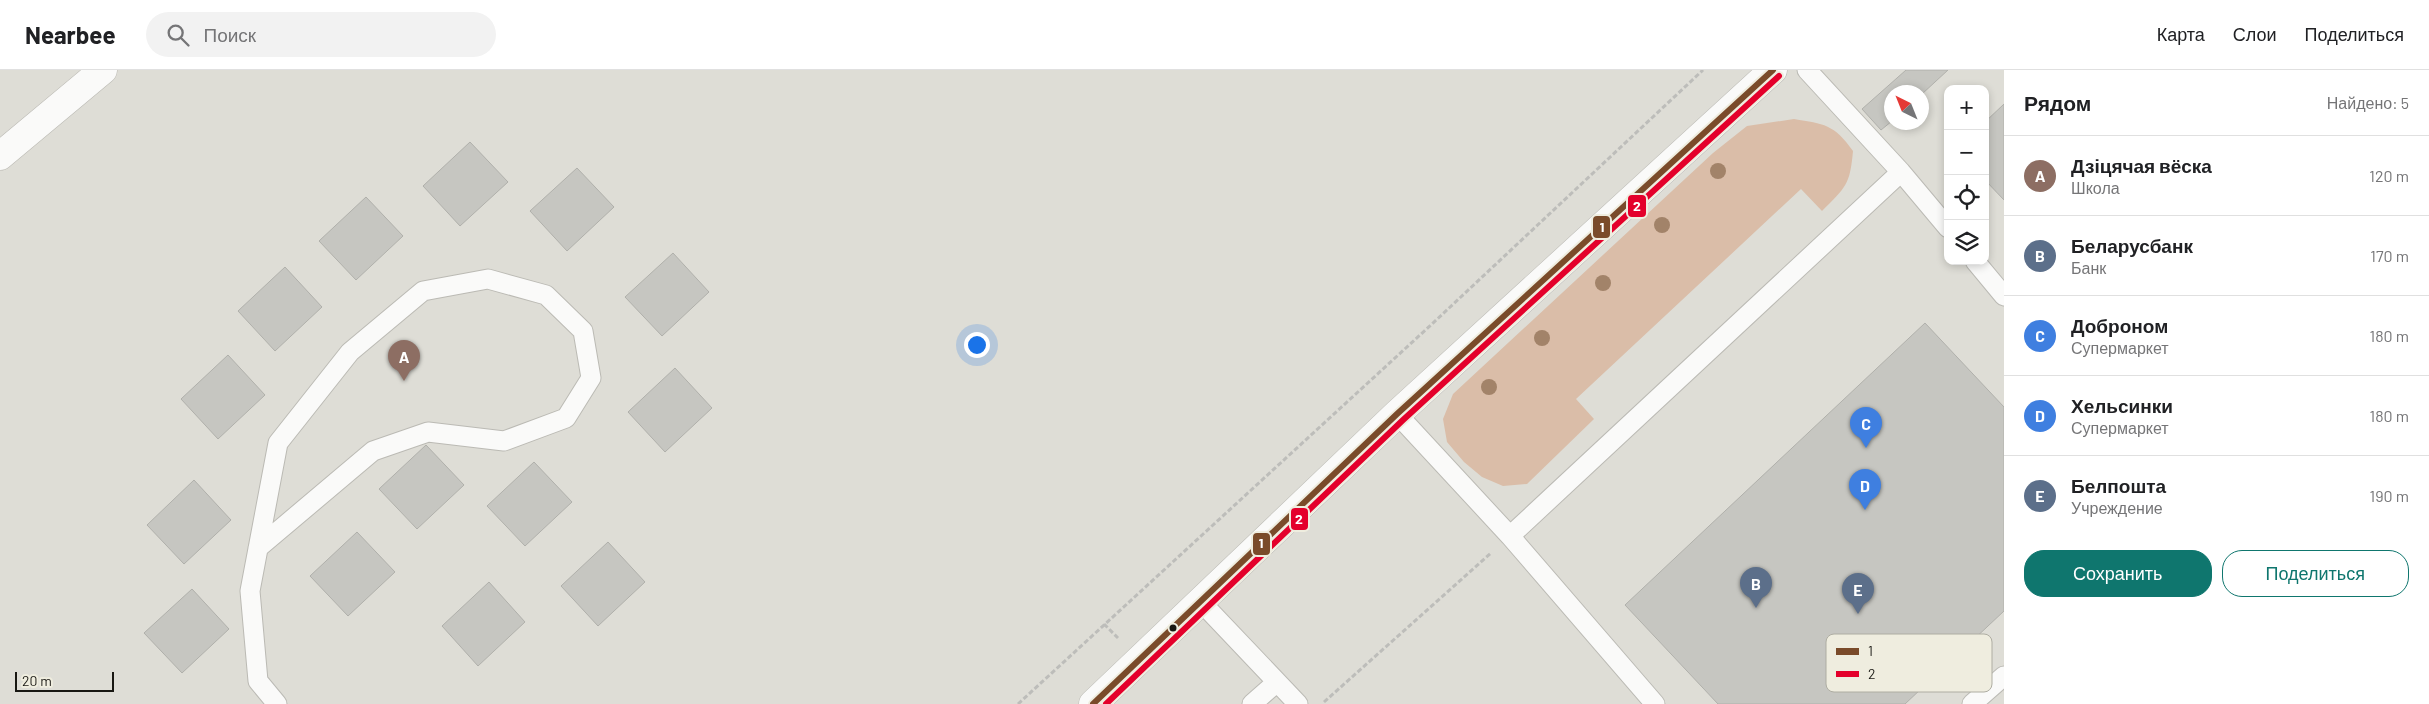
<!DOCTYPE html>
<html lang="ru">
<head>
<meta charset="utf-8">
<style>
  :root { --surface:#fff; --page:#f2f2f2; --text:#202124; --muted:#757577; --line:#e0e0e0; --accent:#0f766e }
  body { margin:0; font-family:Barlow,sans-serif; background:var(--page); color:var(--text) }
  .controls { position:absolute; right:15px; top:15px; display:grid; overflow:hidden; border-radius:10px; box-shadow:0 2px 8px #0003 }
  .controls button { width:45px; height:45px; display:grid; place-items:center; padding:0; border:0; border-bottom:1px solid var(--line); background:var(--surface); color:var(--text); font:25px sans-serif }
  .compass { position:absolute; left:1884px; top:15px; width:45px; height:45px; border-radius:50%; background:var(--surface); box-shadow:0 2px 8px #0003; rotate:317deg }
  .scale { position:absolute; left:15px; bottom:12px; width:99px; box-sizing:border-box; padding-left:5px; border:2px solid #181712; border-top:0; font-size:14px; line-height:18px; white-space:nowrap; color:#181712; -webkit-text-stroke:4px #efeddf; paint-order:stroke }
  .you { position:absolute; left:976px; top:274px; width:18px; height:18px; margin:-12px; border:4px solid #fff; border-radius:50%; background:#1a73e8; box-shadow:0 0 0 8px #1a73e833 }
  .badge { display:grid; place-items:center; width:32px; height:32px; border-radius:50%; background:var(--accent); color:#fff; font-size:16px; font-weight:700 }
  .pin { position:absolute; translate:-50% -41px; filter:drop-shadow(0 1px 2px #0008) }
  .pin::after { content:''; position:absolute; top:26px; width:18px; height:15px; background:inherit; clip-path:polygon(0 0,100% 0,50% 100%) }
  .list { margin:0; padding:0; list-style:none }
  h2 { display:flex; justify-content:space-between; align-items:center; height:65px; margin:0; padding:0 20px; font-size:21px }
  h2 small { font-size:16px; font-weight:400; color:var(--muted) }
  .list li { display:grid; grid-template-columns:32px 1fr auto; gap:15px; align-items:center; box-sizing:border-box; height:80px; padding:0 20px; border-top:1px solid var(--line) }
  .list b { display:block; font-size:19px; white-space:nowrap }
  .list p { margin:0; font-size:16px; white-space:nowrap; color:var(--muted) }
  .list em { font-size:16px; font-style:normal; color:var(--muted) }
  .actions { display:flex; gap:10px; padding:15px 20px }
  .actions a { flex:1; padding:11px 0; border:1px solid var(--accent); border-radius:20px; text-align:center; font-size:18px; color:var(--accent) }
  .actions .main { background:var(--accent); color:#fff }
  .icon { flex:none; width:28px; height:28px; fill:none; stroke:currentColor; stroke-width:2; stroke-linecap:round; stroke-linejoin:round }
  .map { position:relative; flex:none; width:2004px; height:634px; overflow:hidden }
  header { display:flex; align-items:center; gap:30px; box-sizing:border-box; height:70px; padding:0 25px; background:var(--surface); border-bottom:1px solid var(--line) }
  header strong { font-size:24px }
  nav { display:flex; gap:28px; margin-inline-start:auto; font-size:18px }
  .search { width:350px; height:45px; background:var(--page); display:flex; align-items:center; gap:12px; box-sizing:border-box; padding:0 18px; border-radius:28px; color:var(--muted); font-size:19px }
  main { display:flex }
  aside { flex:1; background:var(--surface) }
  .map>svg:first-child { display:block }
  .green { fill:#dabda8 }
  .building { fill:#c6c6c1; stroke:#b0b0ab }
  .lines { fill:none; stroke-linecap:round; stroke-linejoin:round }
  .service-casing { stroke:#bbbab4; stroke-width:21 }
  .minor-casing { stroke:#bbbab4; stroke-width:29 }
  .path { stroke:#bdbdba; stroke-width:3; stroke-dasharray:5 2.5; stroke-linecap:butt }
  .service { stroke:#fafaf9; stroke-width:19 }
  .minor { stroke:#fafaf9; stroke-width:28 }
  .bus-1-casing { stroke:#efeddf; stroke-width:10 }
  .bus-2-casing { stroke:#efeddf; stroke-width:10 }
  .bus-1 { stroke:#7a4b2a; stroke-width:6 }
  .bus-2 { stroke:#e4002b; stroke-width:6 }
  .tree { fill:#a28369 }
  .bus-dot { fill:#181712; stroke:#efeddf; stroke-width:2 }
  .key { fill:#efeddf; stroke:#aeada2; stroke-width:1 }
  .key-label { font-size:14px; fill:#181712 }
  .line-badge { stroke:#efeddf; stroke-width:2 }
  .badge-label { font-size:14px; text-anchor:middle; font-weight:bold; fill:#fff }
</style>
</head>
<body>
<header>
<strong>Nearbee</strong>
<div class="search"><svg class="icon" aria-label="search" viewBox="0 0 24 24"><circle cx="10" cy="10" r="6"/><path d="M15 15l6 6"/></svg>Поиск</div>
<nav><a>Карта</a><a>Слои</a><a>Поделиться</a></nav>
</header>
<main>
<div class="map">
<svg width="2004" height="634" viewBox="0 0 2004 634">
  <rect width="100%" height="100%" fill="#deddd6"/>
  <!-- green -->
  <path class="green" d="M1794 49C1824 54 1834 54 1853 81 1850 115 1846 117 1822 141L1801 119 1576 329 1594 349 1527 414 1503 416 1482 407 1464 392 1447 372 1443 349 1453 324 1713 83 1747 56Z"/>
  <!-- building -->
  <path class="building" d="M1906 0H1948L1922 24 1892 22V51L1881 60 1862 39Z
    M2004 34V130L1985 110V52Z
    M470 72 508 112 460 156 423 116Z
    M577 98 614 137 567 181 530 141Z
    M366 127 403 166 356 210 319 171Z
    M673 183 709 222 662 266 625 227Z
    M285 197 322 237 275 281 238 241Z
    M1925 253 2004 337V541L1905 634H1718L1625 535Z
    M228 285 265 325 218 369 181 329Z
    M675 298 712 338 665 382 628 342Z
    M426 375 464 415 417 459 379 419Z
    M534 392 572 432 525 476 487 436Z
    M194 410 231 450 184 494 147 455Z
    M357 462 395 502 348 546 310 506Z
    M608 472 645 512 598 556 561 516Z
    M489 512 525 552 478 596 442 556Z
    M192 519 229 559 182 603 144 563Z"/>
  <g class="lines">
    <!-- service casing -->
    <g class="service-casing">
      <path id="service" d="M1807 0 1901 102 1948 158
        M1975 191 2004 226
        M1397 344 1510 466 1655 634
        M1510 466 1901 102
        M258 478 373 381 428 362 504 371 566 348 591 308 583 261 546 225 488 209 423 221 350 282 278 373 250 521 258 611 277 634
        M1202 533 1298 634
        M1252 634 1277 612
        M1972 634 2004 606"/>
    </g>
    <!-- minor casing -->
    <g class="minor-casing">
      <path id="minor" d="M0 86 103 0
        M1093 634 1397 344 1773 0"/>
    </g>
    <!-- path -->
    <path class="path" d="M1104 554 1118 568
      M1324 632 1491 483
      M1018 634 1432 254 1703 0"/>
    <!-- service -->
    <use href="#service" class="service"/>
    <!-- minor -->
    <use href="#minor" class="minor"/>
    <!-- bus-1 casing -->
    <g class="bus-1-casing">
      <path id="bus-1" d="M1093 634 1397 344 1773 0"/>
    </g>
    <!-- bus-2 casing -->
    <g class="bus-2-casing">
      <path id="bus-2" d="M1106 634 1403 350 1779 6"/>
    </g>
    <!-- bus-1 -->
    <use href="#bus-1" class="bus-1"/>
    <!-- bus-2 -->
    <use href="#bus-2" class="bus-2"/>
  </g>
  <!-- trees -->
  <g class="tree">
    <circle cx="1718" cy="101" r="8"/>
    <circle cx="1662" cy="155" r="8"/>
    <circle cx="1603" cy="213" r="8"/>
    <circle cx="1542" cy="268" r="8"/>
    <circle cx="1489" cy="317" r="8"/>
  </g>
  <!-- markers -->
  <circle class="bus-dot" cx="1173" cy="558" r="4.5"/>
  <!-- legend -->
  <rect x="1826" y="564" width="166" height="58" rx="8" class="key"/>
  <rect x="1836" y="578" width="23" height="7" fill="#7a4b2a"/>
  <rect x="1836" y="601" width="23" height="6" fill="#e4002b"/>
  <g class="key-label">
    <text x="1868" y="586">1</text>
    <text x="1868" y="609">2</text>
  </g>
  <g class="line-badge">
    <rect x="1627" y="124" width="20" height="24" rx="5" fill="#e4002b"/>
    <rect x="1592" y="145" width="19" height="24" rx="5" fill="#7a4b2a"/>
    <rect x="1290" y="437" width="19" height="24" rx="5" fill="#e4002b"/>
    <rect x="1252" y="462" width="19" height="24" rx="5" fill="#7a4b2a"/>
  </g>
  <g class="badge-label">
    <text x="1637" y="141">2</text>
    <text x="1602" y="162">1</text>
    <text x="1299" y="454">2</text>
    <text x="1261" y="478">1</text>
  </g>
</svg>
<div class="controls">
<button>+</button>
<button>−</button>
<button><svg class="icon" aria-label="locate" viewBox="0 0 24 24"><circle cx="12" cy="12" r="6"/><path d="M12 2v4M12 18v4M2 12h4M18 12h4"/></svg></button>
<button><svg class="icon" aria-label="layers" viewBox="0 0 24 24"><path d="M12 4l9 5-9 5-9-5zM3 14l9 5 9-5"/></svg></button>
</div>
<svg class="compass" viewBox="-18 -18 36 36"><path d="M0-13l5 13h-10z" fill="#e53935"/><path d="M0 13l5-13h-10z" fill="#757577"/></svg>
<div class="scale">20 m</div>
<div class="you"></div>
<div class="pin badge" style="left:404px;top:311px;background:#8d6e63">A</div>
<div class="pin badge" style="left:1756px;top:538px;background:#5c6f8a">B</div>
<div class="pin badge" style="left:1866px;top:378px;background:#3f7fe0">C</div>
<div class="pin badge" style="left:1865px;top:440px;background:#3f7fe0">D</div>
<div class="pin badge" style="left:1858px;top:544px;background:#5c6f8a">E</div>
</div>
<aside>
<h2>Рядом<small>Найдено: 5</small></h2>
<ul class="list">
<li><span class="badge" style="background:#8d6e63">A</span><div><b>Дзіцячая вёска</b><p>Школа</p></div><em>120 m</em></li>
<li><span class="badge" style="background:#5c6f8a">B</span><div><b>Беларусбанк</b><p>Банк</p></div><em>170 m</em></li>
<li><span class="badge" style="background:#3f7fe0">C</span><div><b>Доброном</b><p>Супермаркет</p></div><em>180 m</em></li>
<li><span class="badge" style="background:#3f7fe0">D</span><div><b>Хельсинки</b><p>Супермаркет</p></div><em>180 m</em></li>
<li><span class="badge" style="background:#5c6f8a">E</span><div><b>Белпошта</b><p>Учреждение</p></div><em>190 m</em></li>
</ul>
<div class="actions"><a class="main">Сохранить</a><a>Поделиться</a></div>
</aside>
</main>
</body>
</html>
